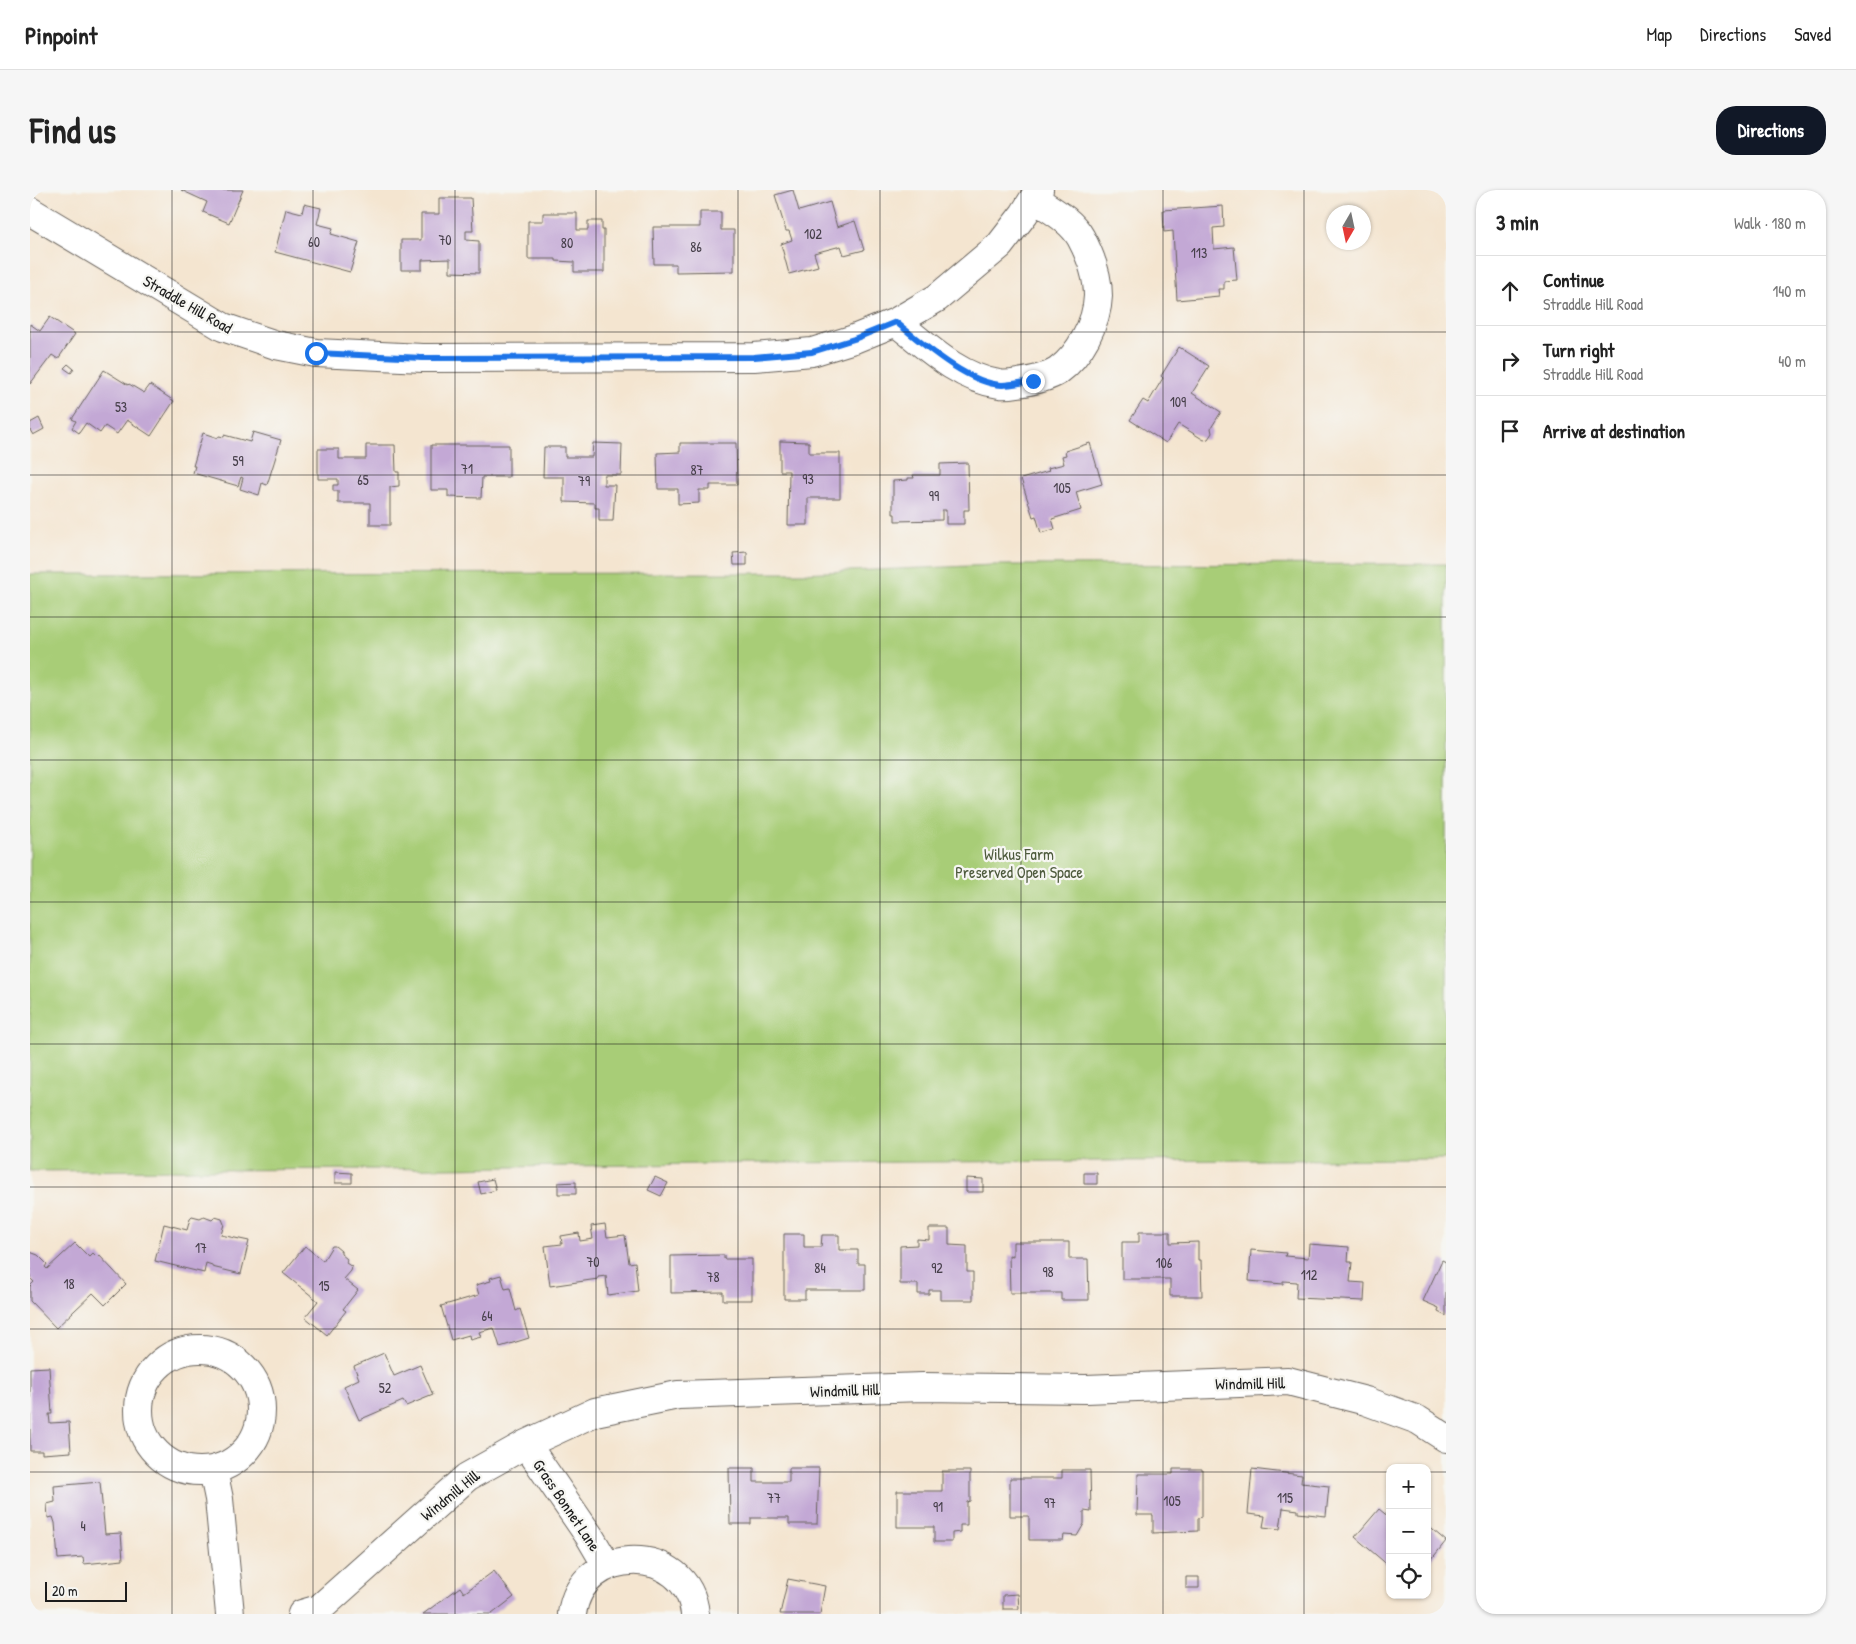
<!DOCTYPE html>
<html lang="en">
<head>
<meta charset="utf-8">
<style>
  :root { --surface:#fff; --page:#f6f6f6; --text:#222; --muted:#767676; --line:#e0e0e0; --accent:#111827 }
  body { margin:0; font-family:"Patrick Hand",sans-serif; background:var(--page); color:var(--text) }
  .controls { position:absolute; right:15px; bottom:15px; display:grid; overflow:hidden; border-radius:10px; box-shadow:0 1px 4px #0004 }
  .controls button { width:45px; height:45px; display:grid; place-items:center; padding:0; border:0; border-bottom:1px solid var(--line); background:var(--surface); color:var(--text); font:25px sans-serif }
  .compass { position:absolute; left:1296px; top:15px; width:45px; height:45px; border-radius:50%; background:var(--surface); box-shadow:0 1px 4px #0004; rotate:189deg }
  .scale { position:absolute; left:15px; bottom:12px; width:82px; box-sizing:border-box; padding-left:5px; border:2px solid #1c1c1c; border-top:0; font-size:14px; line-height:18px; white-space:nowrap; color:#1c1c1c; -webkit-text-stroke:4px #f6f6f2; paint-order:stroke }
  .stop { position:absolute; width:15px; height:15px; margin:-11px; border:4px solid #1a73e8; border-radius:50%; background:#fff }
  .stop.end { background:#1a73e8; border-color:#fff; box-shadow:0 1px 5px #0008 }
  .list { margin:0; padding:0; list-style:none }
  h2 { display:flex; justify-content:space-between; align-items:center; height:65px; margin:0; padding:0 20px; font-size:21px }
  h2 small { font-size:16px; font-weight:400; color:var(--muted) }
  .list li { display:grid; grid-template-columns:32px 1fr auto; gap:15px; align-items:center; box-sizing:border-box; height:70px; padding:0 20px; border-top:1px solid var(--line) }
  .list b { display:block; font-size:19px; white-space:nowrap }
  .list p { margin:0; font-size:16px; white-space:nowrap; color:var(--muted) }
  .list em { font-size:16px; font-style:normal; color:var(--muted) }
  .icon { flex:none; width:28px; height:28px; fill:none; stroke:currentColor; stroke-width:2; stroke-linecap:round; stroke-linejoin:round }
  .map { position:relative; flex:none; width:1416px; height:1424px; overflow:hidden; border-radius:20px }
  header { display:flex; align-items:center; gap:30px; box-sizing:border-box; height:70px; padding:0 25px; background:var(--surface); border-bottom:1px solid var(--line) }
  header strong { font-size:24px }
  nav { display:flex; gap:28px; margin-inline-start:auto; font-size:18px }
  .intro { display:flex; align-items:center; justify-content:space-between; box-sizing:border-box; height:120px; padding:0 30px }
  h1 { margin:0; font-size:35px }
  .button { padding:12px 22px; border-radius:20px; background:var(--accent); color:#fff; font-size:18px; font-weight:700 }
  main { display:flex; gap:30px; padding:0 30px }
  aside { flex:1; background:var(--surface); border-radius:20px; box-shadow:0 1px 4px #0004 }
  .map>svg:first-child { display:block }
  .green { fill:#a8cd77; stroke:#62744a }
  .building { fill:#c3a8d5 }
  .lines { fill:none; stroke-linecap:round; stroke-linejoin:round }
  .street-casing { stroke:#68625b; stroke-width:30 }
  .street { stroke:#fff; stroke-width:28 }
  .route { stroke:#1a73e8; stroke-width:6 }
  .grid { fill:none; stroke:#1c1c1c; stroke-width:1; stroke-opacity:0.55 }
  .labels { text-anchor:middle; dominant-baseline:central; stroke-width:4.5; stroke-linejoin:round; paint-order:stroke }
  .number-label { font-size:14px; fill:#463f4a }
  .street-label { font-size:16px; fill:#1c1c1c; stroke:#f6f6f2 }
  .park-label { font-size:16px; fill:#4d5a3c; stroke:#f6f6f2 }
</style>
</head>
<body>
<header>
<strong>Pinpoint</strong>
<nav><a>Map</a><a>Directions</a><a>Saved</a></nav>
</header>
<div class="intro"><h1>Find us</h1><a class="button">Directions</a></div>
<main>
<div class="map">
<svg width="1416" height="1424" viewBox="0 0 1416 1424">
  <rect width="100%" height="100%" fill="#f6f6f2"/>
  <filter id="ink" filterUnits="userSpaceOnUse"><feTurbulence type="fractalNoise" baseFrequency=".02" numOctaves="2"/><feDisplacementMap in="SourceGraphic" scale="10" xChannelSelector="R" yChannelSelector="G"/><feConvolveMatrix kernelMatrix="1 2 1 2 8 2 1 2 1" color-interpolation-filters="sRGB"/></filter>
  <filter id="wash" filterUnits="userSpaceOnUse"><feTurbulence type="fractalNoise" baseFrequency=".0096" numOctaves="4" result="noise"/><feDisplacementMap in="SourceGraphic" scale="20" xChannelSelector="R" yChannelSelector="G"/><feGaussianBlur stdDeviation="1.12" result="paint"/><feColorMatrix in="noise" values="0 0 0 0 0 0 0 0 0 0 0 0 0 0 0 0 0 1.4 0 .05"/><feComposite in="paint" operator="in"/></filter>
  <g filter="url(#wash)">
    <rect width="100%" height="100%" fill="#f4e5d0"/>
    <!-- green -->
    <path class="green" d="M1416 374V969L736 973 353 979 0 981V384L770 383 964 375Z"/>
    <g id="blocks">
      <!-- building -->
      <path class="building" d="M151 0H213L199 33 173 22 177 12Z
        M763 0 769 21 800 12 807 37 825 31 834 60 814 65 811 56 784 63 788 76 759 84 751 54 762 50 759 41H756L745 5Z
        M409 8H441L443 41H436V50L449 51V83L420 82V69L392 70V80H371V50H391V24H409Z
        M274 14 291 18 287 34 303 38 301 44 329 52 320 82 245 62 256 19 272 23Z
        M1193 16 1194 37 1183 38 1184 59 1204 57 1207 90 1194 91V99H1188L1189 106 1147 110 1143 41 1134 42 1133 20Z
        M670 22H691V40H704V81L646 82V74H624L623 37H670Z
        M513 23H547V40H558V31H572V40H574V82H544V72L526 71V69H498V31H513Z
        M20 127 45 144 28 169 22 165 0 194V134L10 141Z
        M1149 157 1179 176 1162 203 1191 222 1181 238 1182 243 1178 249 1174 250 1148 234 1136 253 1100 230 1113 210 1118 213 1133 188 1131 186Z
        M38 174 44 179 41 183 34 178Z
        M74 180 98 195 99 194 114 203 120 195 144 211 121 246 97 230 87 244 75 236 70 243 56 233 49 243 42 238 46 231 42 229Z
        M9 228 14 239 3 245 0 240V233Z
        M223 242 251 250 237 295 232 293 229 305 210 299 213 288 211 287 208 296 163 283 165 276H163L173 243 188 248 189 246 194 247V245L220 252Z
        M750 251 779 252V263H810V308H778V335H758L759 281H750Z
        M563 253 592 254 591 285H574V295H585L583 331H569V318H565V313L534 312V287H513L514 257H535V267H562Z
        M650 253H706L707 295H680V300H669V313L648 314V299H628L627 263 650 262Z
        M1060 253 1072 294 1046 302 1051 320 1022 329 1025 339 1011 343 1006 326 1003 327 991 289 1019 281 1018 278 1034 274 1032 266 1036 265 1035 261Z
        M336 255H365L366 282H369V296L360 297V335H340V313H308V301H303V295H308V289H288V259H309V269H336Z
        M401 255H479V287H452L451 308 418 307V300H401Z
        M938 273 939 320H934V334H916V320H912V330L865 331V324H863V291L878 290V288H884L883 285H910V274Z
        M717 362V375H704L703 363Z
        M305 982 322 983V993H305Z
        M1054 983H1067V994H1054Z
        M625 987 638 993 631 1006 618 1000Z
        M936 988 953 989V1002H936Z
        M463 989 466 1000 451 1004 448 992Z
        M546 992V1004H528V993Z
        M162 1027 170 1029 174 1027 182 1030 185 1027 192 1029 194 1034 191 1045 219 1051 211 1084 182 1077V1075L176 1073 174 1083 125 1071 134 1034 157 1040 160 1029Z
        M575 1034 577 1047 595 1045 599 1073 605 1072 608 1101 578 1105 576 1086 568 1087V1089L520 1096 515 1056 532 1054 531 1046 549 1043 550 1051 563 1049 561 1036Z
        M899 1038H919V1055L937 1056V1082H943V1110H910V1100H899V1104H888V1094H870V1056L887 1055V1049L899 1050Z
        M1109 1042H1140V1053L1168 1052V1070H1171L1172 1106H1140V1089H1092V1052H1109Z
        M754 1044H774V1057H791L792 1045H809V1060H828V1074H835V1100H775V1109H754Z
        M983 1052H1039V1069H1058L1059 1110H1031V1103H980L979 1065 983 1066Z
        M45 1053 59 1067 63 1063 67 1067 69 1065 96 1094 75 1115 63 1103 26 1138 0 1111V1096L4 1092 0 1088V1062L8 1065 17 1074 15 1077 17 1079Z
        M1279 1054 1319 1057 1318 1072H1322L1320 1092 1335 1093 1334 1111 1266 1108 1267 1092 1253 1091V1094L1219 1091 1221 1060 1256 1063 1255 1066 1278 1068Z
        M275 1056 293 1071 302 1056H305L311 1061V1064L317 1069 316 1073 322 1077 321 1081 314 1089 328 1100 313 1119 316 1121 297 1145 275 1127 288 1111 253 1083Z
        M694 1065V1069H722V1110H693V1102L641 1103V1066Z
        M1412 1070 1416 1072V1126L1408 1122 1409 1118 1393 1111Z
        M471 1085 475 1099 480 1098 486 1121 490 1119 499 1148 470 1157 464 1138 449 1142 451 1147 440 1150 439 1145 421 1150 411 1116 449 1105 446 1095 461 1091 460 1088Z
        M354 1163 364 1186 390 1175 403 1205 376 1216 373 1211 329 1230 314 1196 329 1189 324 1176Z
        M19 1177 22 1224H19L20 1233 39 1232 41 1262 12 1264V1261H0V1178Z
        M699 1278H724V1292H759V1278H789L787 1334H759V1328H721V1334H700Z
        M1143 1279H1172V1327L1168 1328V1341L1123 1343V1325H1107L1108 1284H1143Z
        M1222 1279 1272 1285 1271 1293 1299 1296 1296 1326 1268 1323V1320L1253 1318 1250 1339 1233 1337 1235 1326 1218 1324Z
        M1032 1280H1060L1061 1322 1054 1321V1334L1047 1346 1034 1345 1033 1350H999V1326H980V1288H1032Z
        M912 1281H940V1311L937 1312V1335H930V1342L922 1343V1352H904V1337H867V1301H912Z
        M70 1292 75 1344 91 1343 93 1370 54 1374 53 1367 28 1369 25 1333 23 1327 18 1328 17 1314 25 1312 24 1296Z
        M1349 1319 1360 1328V1377L1325 1347Z
        M1397 1335 1416 1351 1397 1375Z
        M464 1381 484 1407 462 1424H393L430 1397 434 1403Z
        M1156 1387H1169V1398H1156Z
        M758 1389 795 1396 790 1424H750Z
        M988 1404 989 1419H973V1405Z"/>
    </g>
  </g>
  <g filter="url(#ink)">
    <use href="#blocks" fill-opacity="0" stroke="#68625b" stroke-width="1"/>
    <g class="lines">
      <!-- street casing -->
      <g class="street-casing">
        <path id="street" d="M0 21 193 137 246 155 286 163 393 168 724 167 782 162 824 149 866 132 907 108 970 55 994 24 1009 0
          M866 132C897 157 929 188 969 194 975 195 982 194 988 193 1001 191 1017 188 1028 181 1050 165 1067 133 1068 106 1068 86 1060 65 1051 48 1041 30 1021 20 1005 9
          M109 1220a61 61 0 1 1 122 0a61 61 0 1 1-122 0Z
          M496 1254 560 1347 577 1376
          M183 1280 189 1309 200 1424
          M272 1424 289 1419 437 1287 496 1254 565 1222 648 1205 893 1197 1056 1199 1258 1191 1336 1211 1388 1230 1416 1248
          M542 1424C551 1353 658 1353 665 1424"/>
      </g>
      <!-- street -->
      <use href="#street" class="street"/>
    </g>
  </g>
  <g class="lines" filter="url(#ink)">
    <!-- route -->
    <path class="route" d="M286 163 393 168 724 167 782 162 824 149 866 132C892 153 938 194 972 195 982 195 993 192 1003 191"/>
  </g>
  <!-- grid -->
  <path class="grid" d="M142 0V1424M283 0V1424M425 0V1424M566 0V1424M708 0V1424M850 0V1424M991 0V1424M1133 0V1424M1274 0V1424M0 142H1416M0 285H1416M0 427H1416M0 570H1416M0 712H1416M0 854H1416M0 997H1416M0 1139H1416M0 1282H1360M1397 1282H1416"/>
  <g class="labels">
    <!-- number labels -->
    <g class="number-label">
      <text x="783" y="43">102</text>
      <text x="415" y="49">70</text>
      <text x="284" y="51">60</text>
      <text x="537" y="52">80</text>
      <text x="666" y="56">86</text>
      <text x="1169" y="62">113</text>
      <text x="1148" y="211">109</text>
      <text x="91" y="216">53</text>
      <text x="208" y="270">59</text>
      <text x="437" y="278">71</text>
      <text x="667" y="279">87</text>
      <text x="778" y="288">93</text>
      <text x="333" y="289">65</text>
      <text x="554" y="290">79</text>
      <text x="1032" y="297">105</text>
      <text x="904" y="305">99</text>
      <text x="171" y="1057">17</text>
      <text x="563" y="1071">70</text>
      <text x="1134" y="1072">106</text>
      <text x="790" y="1077">84</text>
      <text x="907" y="1077">92</text>
      <text x="1018" y="1081">98</text>
      <text x="1279" y="1084">112</text>
      <text x="683" y="1086">78</text>
      <text x="39" y="1093">18</text>
      <text x="294" y="1095">15</text>
      <text x="457" y="1125">64</text>
      <text x="355" y="1197">52</text>
      <text x="744" y="1307">77</text>
      <text x="1255" y="1307">115</text>
      <text x="1142" y="1310">105</text>
      <text x="1020" y="1312">97</text>
      <text x="908" y="1316">91</text>
      <text x="53" y="1335">4</text>
    </g>
    <!-- street labels -->
    <g class="street-label">
      <text transform="translate(158 114) rotate(30)">Straddle Hill Road</text>
      <text transform="translate(1220 1193) rotate(-1)">Windmill Hill</text>
      <text transform="translate(815 1200) rotate(-2)">Windmill Hill</text>
      <text transform="translate(420 1305) rotate(-39)">Windmill Hill</text>
      <text transform="translate(537 1315) rotate(56)">Grass Bonnet Lane</text>
    </g>
    <!-- park labels -->
    <g class="park-label">
      <text x="989" y="664">Wilkus Farm<tspan x="989" dy="18">Preserved Open Space</tspan></text>
    </g>
  </g>
</svg>
<div class="controls">
<button>+</button>
<button>−</button>
<button><svg class="icon" aria-label="locate" viewBox="0 0 24 24"><circle cx="12" cy="12" r="6"/><path d="M12 2v4M12 18v4M2 12h4M18 12h4"/></svg></button>
</div>
<svg class="compass" viewBox="-18 -18 36 36"><path d="M0-13l5 13h-10z" fill="#e53935"/><path d="M0 13l5-13h-10z" fill="#767676"/></svg>
<div class="scale">20 m</div>
<div class="stop" style="left:286px;top:163px"></div>
<div class="stop end" style="left:1003px;top:191px"></div>
</div>
<aside>
<h2>3 min<small>Walk · 180 m</small></h2>
<ul class="list">
<li><svg class="icon" aria-label="ahead" viewBox="0 0 24 24"><path d="M12 20V5M6 11l6-6 6 6"/></svg><div><b>Continue</b><p>Straddle Hill Road</p></div><em>140 m</em></li>
<li><svg class="icon" aria-label="right" viewBox="0 0 24 24"><path d="M7 20v-9h11M14 6l5 5-5 5"/></svg><div><b>Turn right</b><p>Straddle Hill Road</p></div><em>40 m</em></li>
<li><svg class="icon" aria-label="arrive" viewBox="0 0 24 24"><path d="M6 21V4h12l-3 4 3 4H6"/></svg><div><b>Arrive at destination</b></div></li>
</ul>
</aside>
</main>
</body>
</html>
